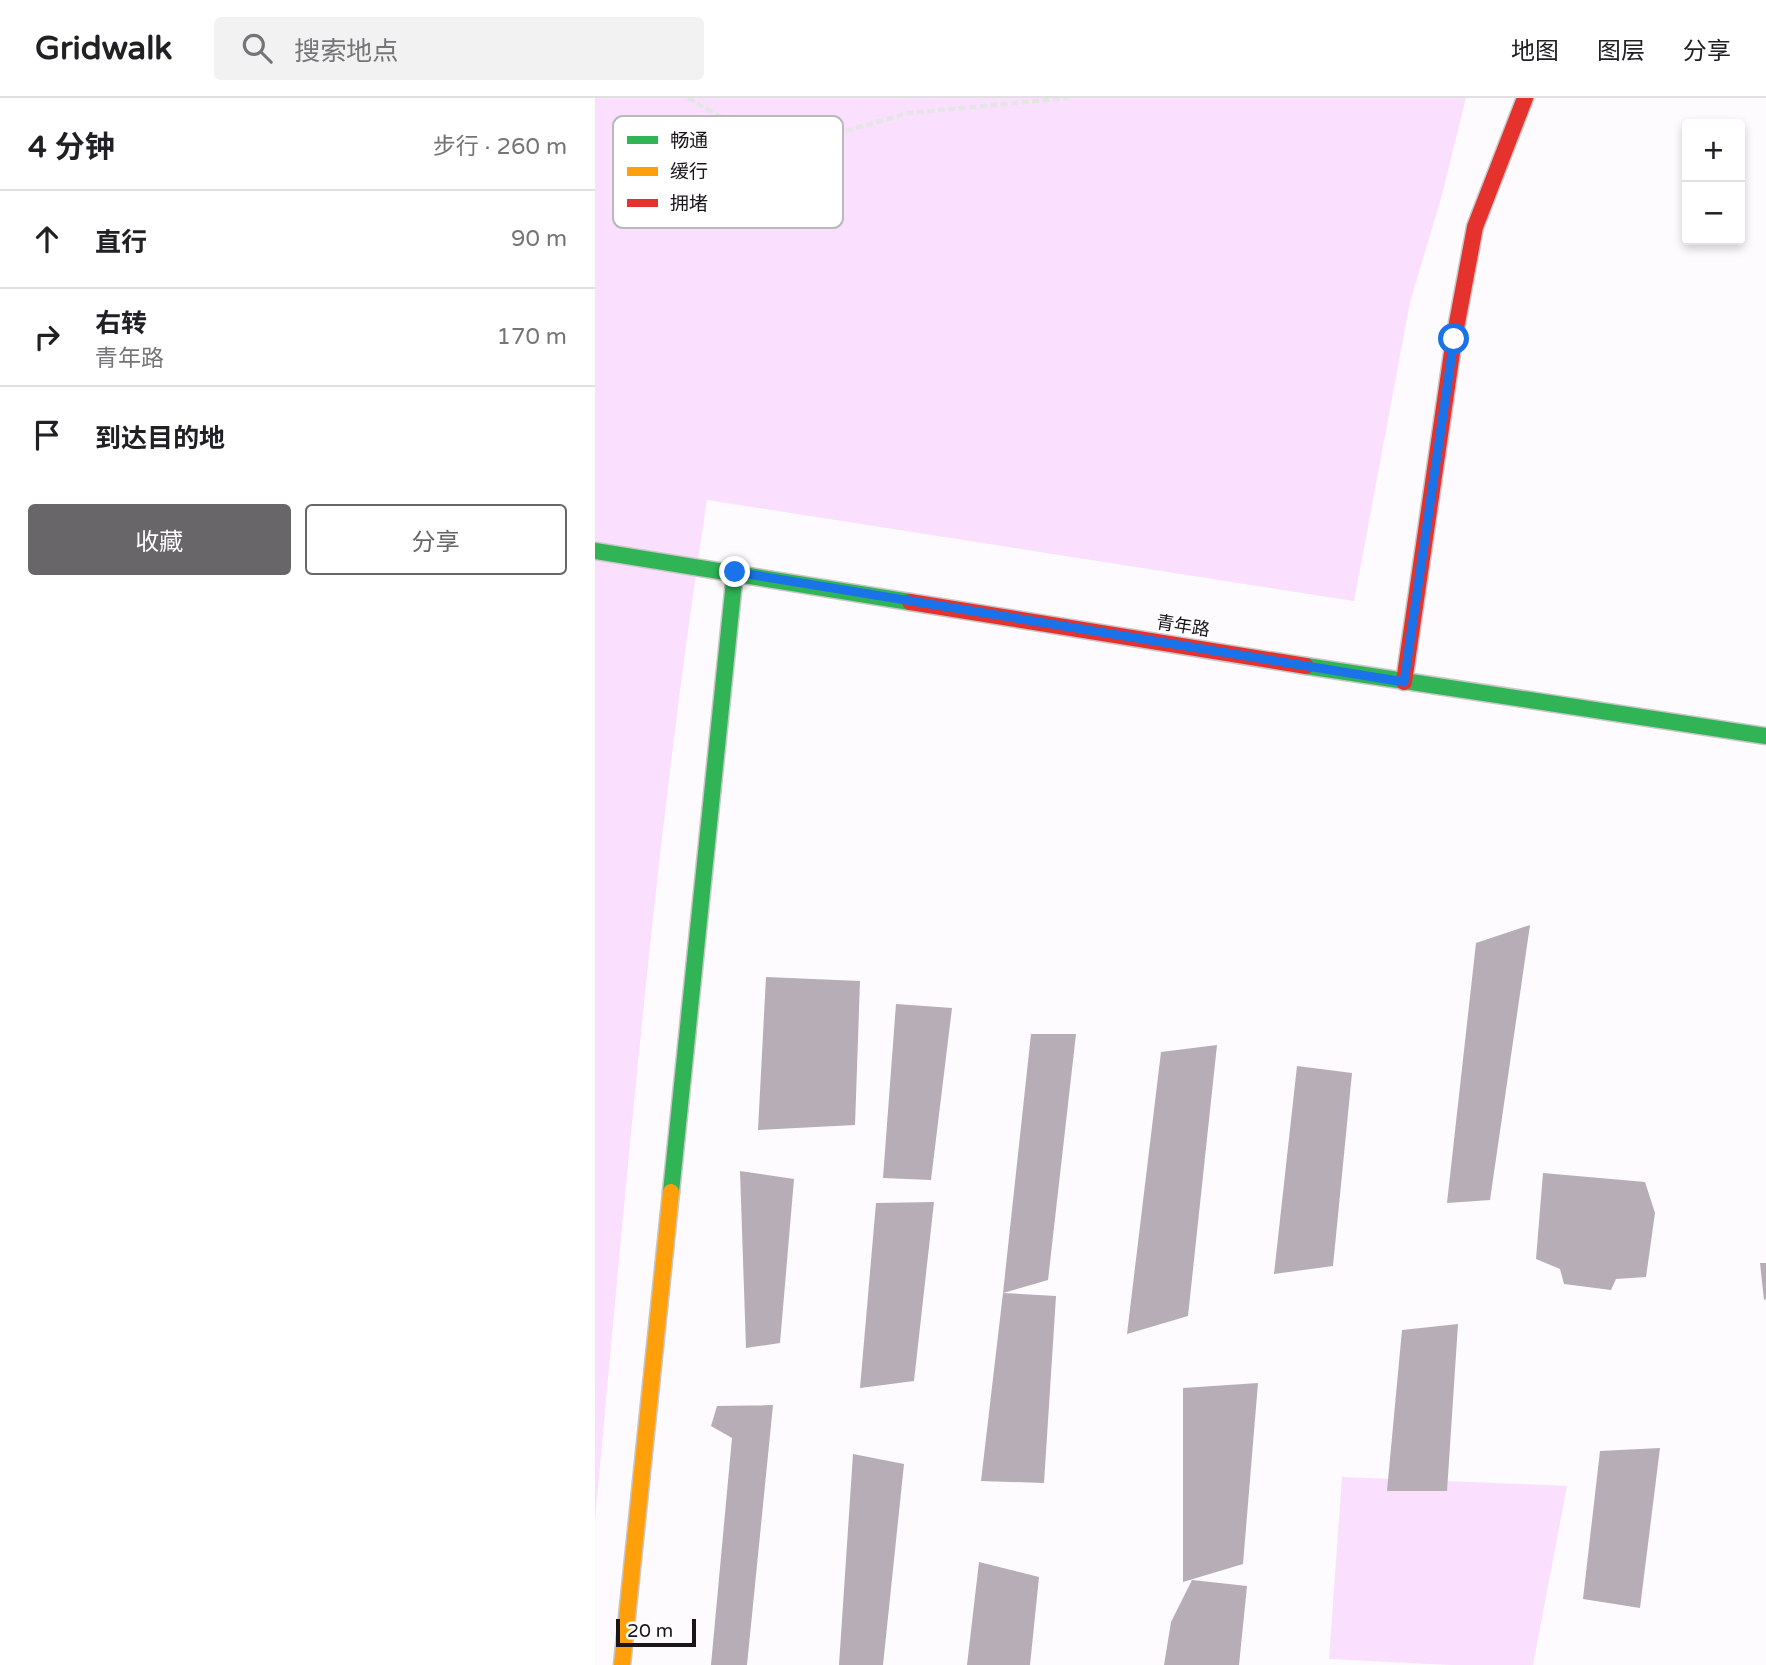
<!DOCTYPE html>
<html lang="zh">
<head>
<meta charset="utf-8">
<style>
  :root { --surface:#fff; --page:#f2f2f2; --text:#202124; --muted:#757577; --line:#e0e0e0; --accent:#696669 }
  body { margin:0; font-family:"Varela Round","Noto Sans SC",sans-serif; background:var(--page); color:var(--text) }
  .controls { position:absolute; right:21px; top:21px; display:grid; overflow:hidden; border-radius:7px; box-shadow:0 4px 10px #0003 }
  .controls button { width:63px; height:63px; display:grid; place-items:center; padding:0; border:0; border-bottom:2px solid var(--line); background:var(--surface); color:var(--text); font:35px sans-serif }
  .scale { position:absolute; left:21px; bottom:18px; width:80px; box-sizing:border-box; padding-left:7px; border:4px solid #1a161a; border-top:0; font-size:19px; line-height:24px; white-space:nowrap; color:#1a161a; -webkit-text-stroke:5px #fff; paint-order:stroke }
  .stop { position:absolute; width:21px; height:21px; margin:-16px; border:5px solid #1a73e8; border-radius:50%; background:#fff }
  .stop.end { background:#1a73e8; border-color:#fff; box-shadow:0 2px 7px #0008 }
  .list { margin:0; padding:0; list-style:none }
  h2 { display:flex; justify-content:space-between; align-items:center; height:91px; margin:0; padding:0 28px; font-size:30px }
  h2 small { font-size:23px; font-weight:400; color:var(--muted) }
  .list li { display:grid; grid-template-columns:46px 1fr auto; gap:21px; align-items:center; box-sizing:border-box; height:98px; padding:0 28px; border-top:2px solid var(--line) }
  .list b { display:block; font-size:26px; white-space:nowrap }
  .list p { margin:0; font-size:23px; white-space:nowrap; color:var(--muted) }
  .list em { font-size:23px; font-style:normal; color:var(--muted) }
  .actions { display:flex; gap:14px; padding:21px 28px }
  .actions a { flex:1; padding:16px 0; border:2px solid var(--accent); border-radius:7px; text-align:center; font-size:24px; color:var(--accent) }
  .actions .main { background:var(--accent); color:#fff }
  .icon { flex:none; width:38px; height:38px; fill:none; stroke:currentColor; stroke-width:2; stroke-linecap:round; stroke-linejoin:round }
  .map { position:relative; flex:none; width:1171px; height:1567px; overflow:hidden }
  header { display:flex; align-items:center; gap:42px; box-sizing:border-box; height:98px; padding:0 35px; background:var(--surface); border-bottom:2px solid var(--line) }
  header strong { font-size:33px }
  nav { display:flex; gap:38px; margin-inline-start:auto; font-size:24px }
  .search { width:490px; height:63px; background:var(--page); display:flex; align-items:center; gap:18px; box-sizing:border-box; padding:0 24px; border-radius:7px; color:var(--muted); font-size:26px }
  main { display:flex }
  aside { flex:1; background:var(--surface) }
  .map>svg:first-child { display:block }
  .green { fill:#fadffe }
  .building { fill:#b6adb7 }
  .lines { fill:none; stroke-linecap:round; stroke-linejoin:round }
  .fast-casing { stroke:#c9c7c9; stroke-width:19 }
  .slow-casing { stroke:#c9c7c9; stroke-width:19 }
  .jam-casing { stroke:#c9c7c9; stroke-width:19 }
  .path { stroke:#e5e5e5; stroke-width:4.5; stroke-dasharray:7 3.5; stroke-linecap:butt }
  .fast { stroke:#30b455; stroke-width:16 }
  .slow { stroke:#ff9f0a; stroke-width:16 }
  .jam { stroke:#e5322d; stroke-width:16 }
  .route { stroke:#1a73e8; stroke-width:9 }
  .labels { text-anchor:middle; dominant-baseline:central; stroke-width:5; stroke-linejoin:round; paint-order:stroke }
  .street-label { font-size:18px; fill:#1a161a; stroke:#fff }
  .key { fill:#fff; stroke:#bab9ba; stroke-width:2 }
  .key-label { font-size:19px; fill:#1a161a }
</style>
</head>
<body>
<header>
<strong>Gridwalk</strong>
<div class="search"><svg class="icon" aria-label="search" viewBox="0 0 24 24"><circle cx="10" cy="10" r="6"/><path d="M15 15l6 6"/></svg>搜索地点</div>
<nav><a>地图</a><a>图层</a><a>分享</a></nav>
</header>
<main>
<aside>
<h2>4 分钟<small>步行 · 260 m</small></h2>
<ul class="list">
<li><svg class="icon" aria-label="ahead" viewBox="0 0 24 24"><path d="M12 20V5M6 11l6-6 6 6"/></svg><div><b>直行</b></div><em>90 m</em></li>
<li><svg class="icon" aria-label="right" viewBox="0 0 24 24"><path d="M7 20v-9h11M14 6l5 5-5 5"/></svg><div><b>右转</b><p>青年路</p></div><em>170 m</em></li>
<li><svg class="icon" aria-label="arrive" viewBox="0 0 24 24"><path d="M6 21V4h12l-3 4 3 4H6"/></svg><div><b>到达目的地</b></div></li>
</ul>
<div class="actions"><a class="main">收藏</a><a>分享</a></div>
</aside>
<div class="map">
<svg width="1171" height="1567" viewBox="0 0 1171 1567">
  <rect width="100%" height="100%" fill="#fdfbfd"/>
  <!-- green -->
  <path class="green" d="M0 0H871L847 97 815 204 759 503 112 402C60 740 32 1080 0 1421Z
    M747 1379 972 1388 938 1567H856L734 1561Z"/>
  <!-- building -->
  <path class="building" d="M935 827 895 1102 852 1105 881 845Z
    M171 879 265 883 260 1027 163 1032Z
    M301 906 357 910 336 1082 288 1080Z
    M436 936H481L453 1182 408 1195Z
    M622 947 593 1218 532 1236 566 954Z
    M702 968 757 975 738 1168 679 1176Z
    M145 1073 199 1081 185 1245 151 1250Z
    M948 1075 1050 1084 1060 1115 1051 1179 1021 1181 1016 1192 969 1186 965 1171 941 1161Z
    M339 1104 319 1283 265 1290 281 1105Z
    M1165 1165H1171V1201L1169 1202Z
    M408 1195 461 1198 449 1385 386 1383Z
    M863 1226 852 1393H792L807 1232Z
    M663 1285 648 1466 588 1484V1290Z
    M178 1307 152 1567H116L137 1340 116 1328 122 1308Z
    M1065 1350 1045 1510 988 1501 1005 1353Z
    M258 1356 309 1366 288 1567H244Z
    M384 1464 444 1479 435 1567H372Z
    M597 1482 652 1488 644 1567H569L576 1524Z"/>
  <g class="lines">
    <!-- fast casing -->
    <g class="fast-casing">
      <path id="fast" d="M0 453 315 504
        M711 568 1171 638
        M76 1094 140 474"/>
    </g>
    <!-- slow casing -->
    <g class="slow-casing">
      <path id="slow" d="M27 1567 76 1094"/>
    </g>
    <!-- jam casing -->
    <g class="jam-casing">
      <path id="jam" d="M315 504 711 568
        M809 584 859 241 880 129 930 0"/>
    </g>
    <!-- path -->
    <path class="path" d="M93 0 120 16 183 40 222 41 314 15 473 0"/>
    <!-- fast -->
    <use href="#fast" class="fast"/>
    <!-- slow -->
    <use href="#slow" class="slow"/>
    <!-- jam -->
    <use href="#jam" class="jam"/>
  </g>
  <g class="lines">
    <!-- route -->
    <path class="route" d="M140 474 809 584 859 241"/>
  </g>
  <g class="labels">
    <!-- street labels -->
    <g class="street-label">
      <text transform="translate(588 528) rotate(9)">青年路</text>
    </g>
  </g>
  <!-- legend -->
  <rect x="18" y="18" width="230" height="112" rx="10" class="key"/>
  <rect x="32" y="38" width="31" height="8" fill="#30b455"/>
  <rect x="32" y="69" width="31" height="9" fill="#ff9f0a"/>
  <rect x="32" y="101" width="31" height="8" fill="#e5322d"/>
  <g class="key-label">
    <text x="75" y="49">畅通</text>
    <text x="75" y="80">缓行</text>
    <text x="75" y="112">拥堵</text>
  </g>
</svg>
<div class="controls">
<button>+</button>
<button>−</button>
</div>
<div class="scale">20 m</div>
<div class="stop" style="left:859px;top:241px"></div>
<div class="stop end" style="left:140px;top:474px"></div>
</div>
</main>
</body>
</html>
